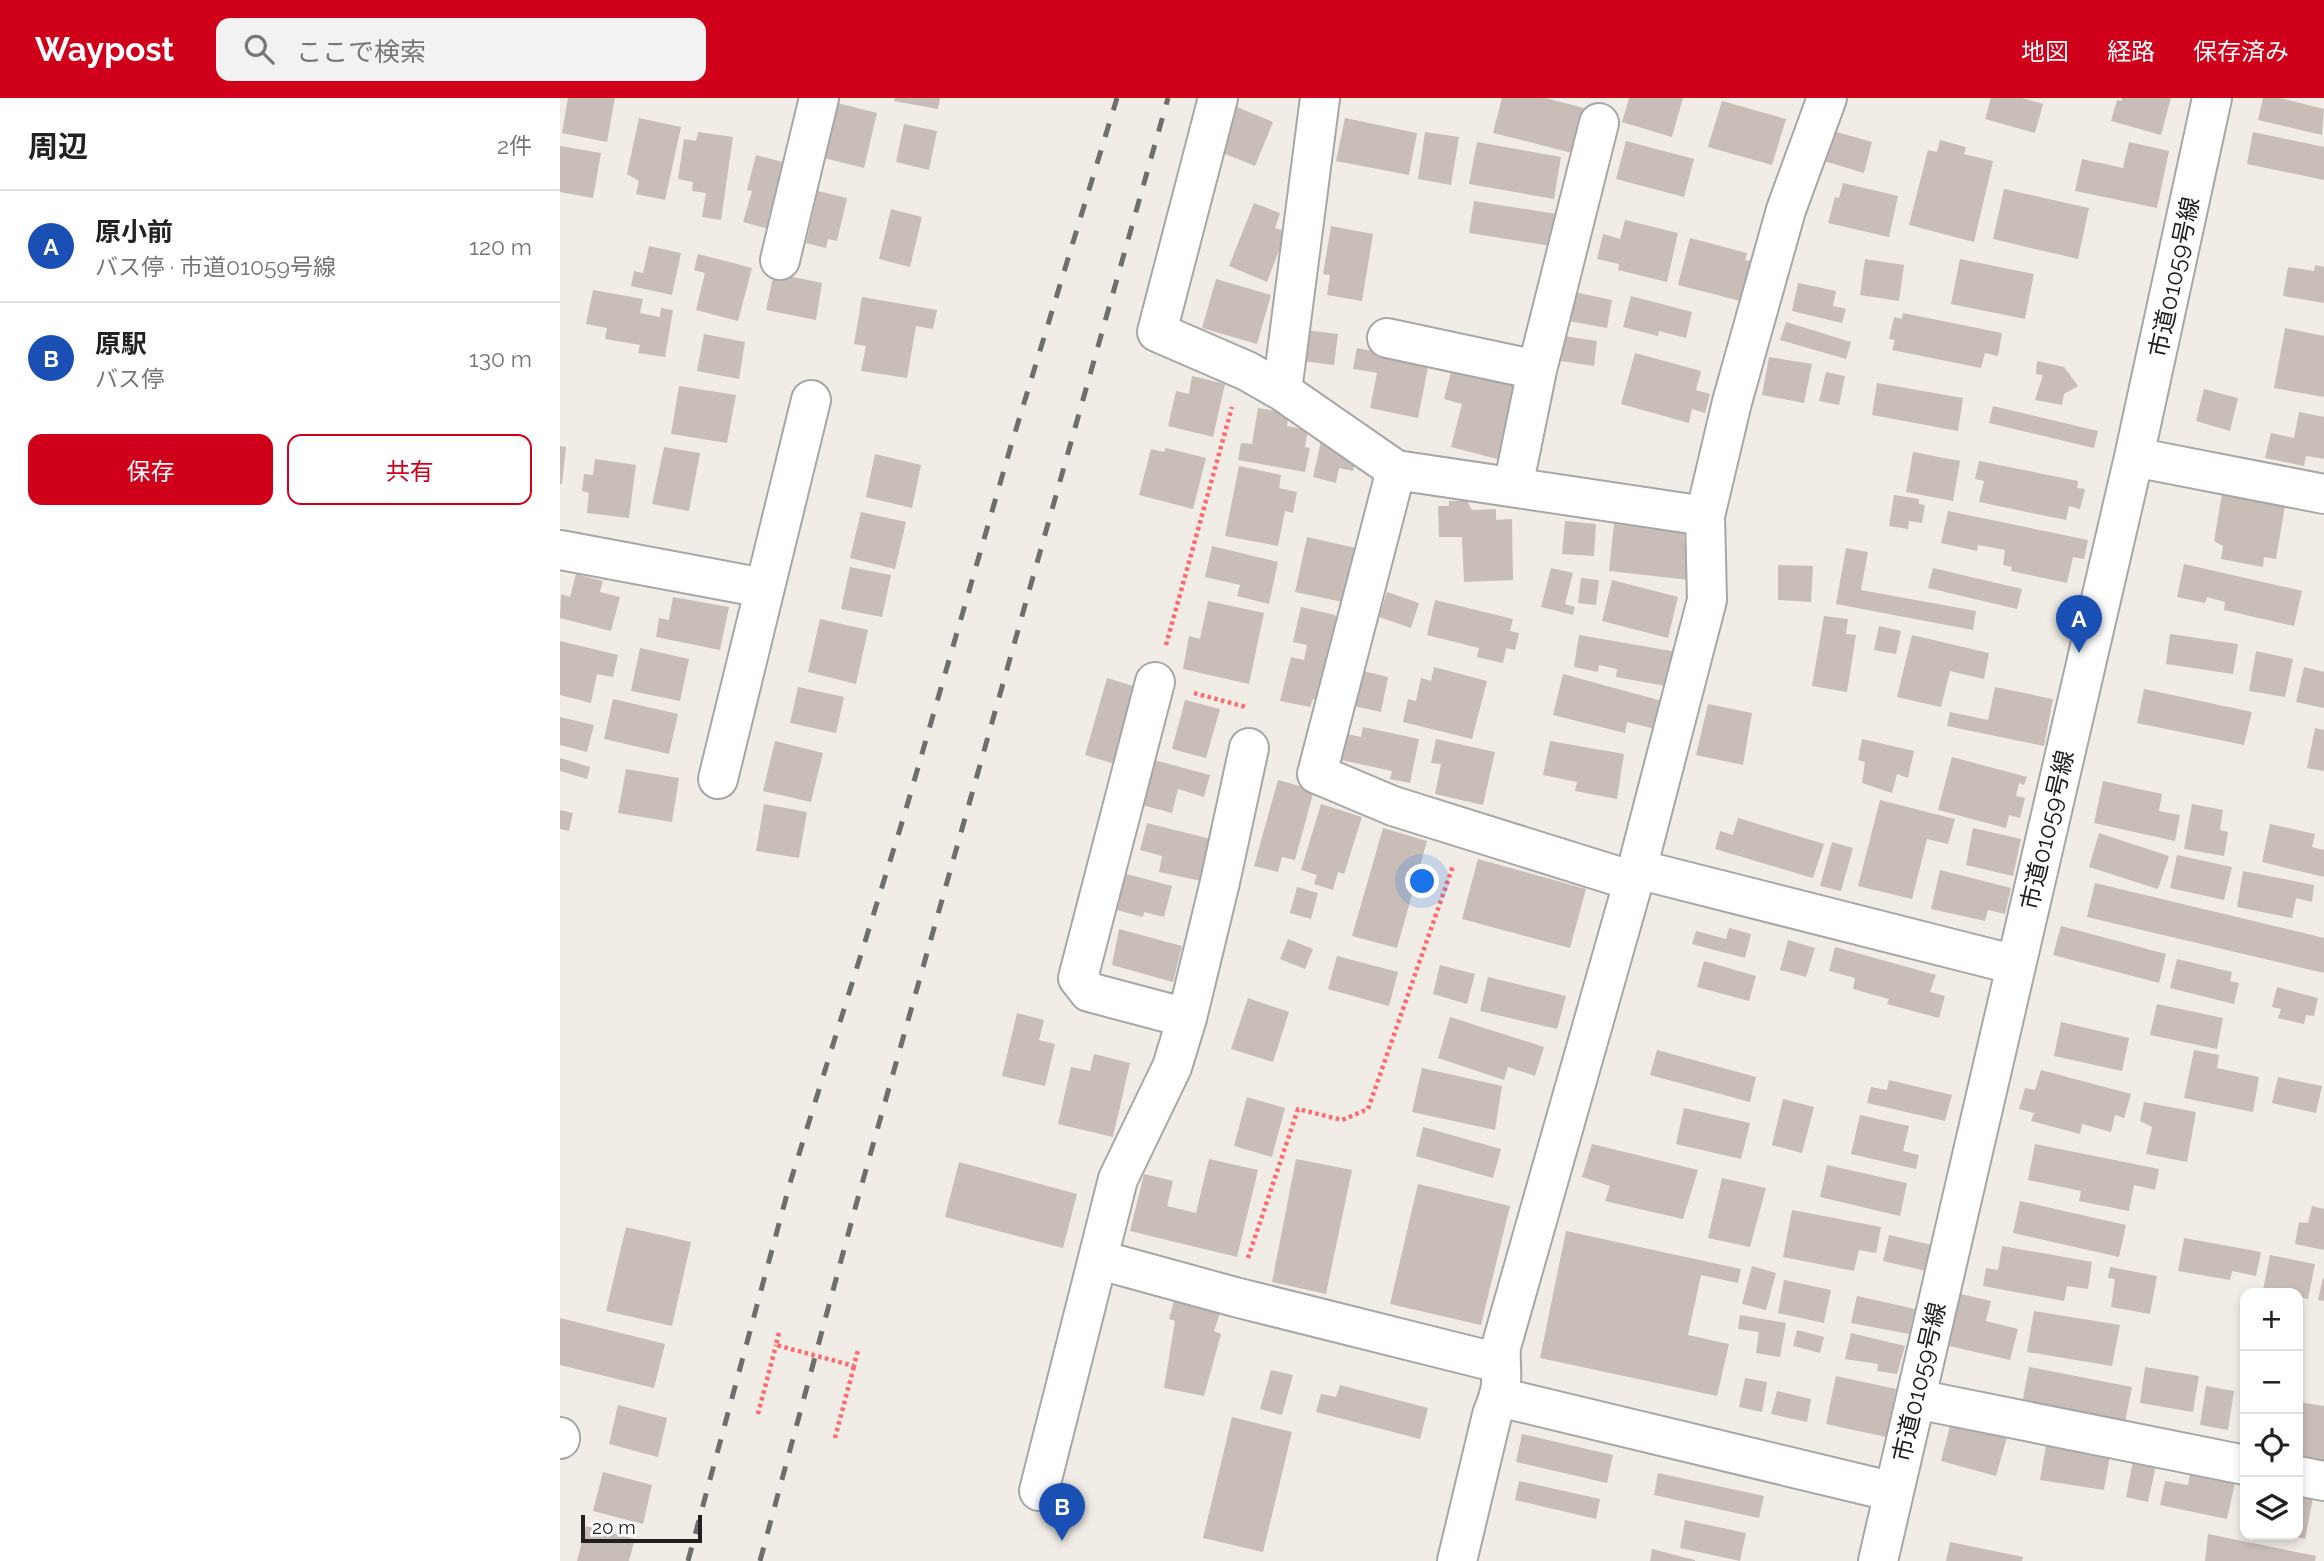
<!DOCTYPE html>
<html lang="ja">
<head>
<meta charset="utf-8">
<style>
  :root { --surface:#fff; --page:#f2f2f2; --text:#222; --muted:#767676; --line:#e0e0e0; --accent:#d0001b }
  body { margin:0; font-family:Raleway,"Noto Sans JP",sans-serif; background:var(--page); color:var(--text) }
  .controls { position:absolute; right:21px; bottom:21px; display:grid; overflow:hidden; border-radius:14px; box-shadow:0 4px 10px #0003 }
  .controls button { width:63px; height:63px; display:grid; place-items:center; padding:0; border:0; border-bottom:2px solid var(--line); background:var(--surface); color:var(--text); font:35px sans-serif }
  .scale { position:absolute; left:21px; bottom:18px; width:121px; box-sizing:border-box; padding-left:7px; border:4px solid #202020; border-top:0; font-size:19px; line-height:24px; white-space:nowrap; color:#202020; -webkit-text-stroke:5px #fff; paint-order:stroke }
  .you { position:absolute; left:863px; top:784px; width:24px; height:24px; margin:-18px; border:5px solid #fff; border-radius:50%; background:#1a73e8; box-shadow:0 0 0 10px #1a73e833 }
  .badge { display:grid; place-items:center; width:46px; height:46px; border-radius:50%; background:var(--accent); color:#fff; font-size:23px; font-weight:700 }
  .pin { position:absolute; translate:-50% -58px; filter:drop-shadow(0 2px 4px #0008) }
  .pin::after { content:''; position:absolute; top:37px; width:24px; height:21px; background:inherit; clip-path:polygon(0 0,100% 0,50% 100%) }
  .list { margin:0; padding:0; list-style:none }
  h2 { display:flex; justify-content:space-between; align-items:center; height:91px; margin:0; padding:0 28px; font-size:30px }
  h2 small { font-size:23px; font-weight:400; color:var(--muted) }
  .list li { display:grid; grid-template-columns:46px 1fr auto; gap:21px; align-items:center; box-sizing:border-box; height:112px; padding:0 28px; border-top:2px solid var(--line) }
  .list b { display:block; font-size:26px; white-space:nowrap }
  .list p { margin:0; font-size:23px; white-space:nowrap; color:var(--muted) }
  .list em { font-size:23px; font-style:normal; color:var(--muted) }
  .actions { display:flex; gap:14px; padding:21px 28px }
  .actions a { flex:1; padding:16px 0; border:2px solid var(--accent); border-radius:14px; text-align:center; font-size:24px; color:var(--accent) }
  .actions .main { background:var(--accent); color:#fff }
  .icon { flex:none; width:38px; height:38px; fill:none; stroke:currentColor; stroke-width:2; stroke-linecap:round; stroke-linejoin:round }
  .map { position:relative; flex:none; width:1764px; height:1463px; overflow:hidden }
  header { display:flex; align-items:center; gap:42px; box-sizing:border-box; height:98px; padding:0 35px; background:var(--accent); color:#fff }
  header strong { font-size:33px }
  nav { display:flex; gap:38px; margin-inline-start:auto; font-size:24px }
  .search { width:490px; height:63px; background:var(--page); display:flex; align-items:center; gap:18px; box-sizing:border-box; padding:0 24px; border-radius:14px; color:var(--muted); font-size:26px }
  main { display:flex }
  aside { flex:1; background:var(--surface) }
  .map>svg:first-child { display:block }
  .building { fill:#c9bdb8 }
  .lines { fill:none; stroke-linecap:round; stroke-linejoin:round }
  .minor-casing { stroke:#a7a7a7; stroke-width:42 }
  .path { stroke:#ff696d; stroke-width:4.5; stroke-dasharray:3.5 3.5; stroke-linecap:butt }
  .minor { stroke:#fff; stroke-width:38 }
  .rail { stroke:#6e6e6e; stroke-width:5; stroke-dasharray:14 14; stroke-linecap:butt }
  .path-bridge { stroke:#ff696d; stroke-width:4.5; stroke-dasharray:3.5 3.5; stroke-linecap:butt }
  .labels { text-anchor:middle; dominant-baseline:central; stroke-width:7; stroke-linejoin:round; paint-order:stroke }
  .street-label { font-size:24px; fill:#202020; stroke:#fff }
</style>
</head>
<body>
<header>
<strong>Waypost</strong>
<div class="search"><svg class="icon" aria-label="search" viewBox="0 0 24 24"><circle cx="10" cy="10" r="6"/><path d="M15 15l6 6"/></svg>ここで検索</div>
<nav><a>地図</a><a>経路</a><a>保存済み</a></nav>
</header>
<main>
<aside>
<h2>周辺<small>2件</small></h2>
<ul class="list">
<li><span class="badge" style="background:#1a4fb4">A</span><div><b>原小前</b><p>バス停 · 市道01059号線</p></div><em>120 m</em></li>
<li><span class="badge" style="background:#1a4fb4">B</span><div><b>原駅</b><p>バス停</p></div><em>130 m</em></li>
</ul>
<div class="actions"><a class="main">保存</a><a>共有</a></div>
</aside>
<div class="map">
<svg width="1764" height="1463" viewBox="0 0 1764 1463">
  <rect width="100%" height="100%" fill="#f1ece6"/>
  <!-- building -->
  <path class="building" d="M8 0H55L47 44 2 35Z
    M335 0H380L378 11 334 3Z
    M942 0H985L1024 10 1012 55 933 35Z
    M1069 0H1123L1112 39 1062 24Z
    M1431 0H1462L1483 6 1475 35 1425 21Z
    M1562 0H1611L1601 37 1551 23 1557 2 1562 3Z
    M1703 0H1720L1764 11 1762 37 1698 22Z
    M1162 3 1226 21 1212 67 1148 49Z
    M277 5 317 15 304 70 264 60Z
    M677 9 713 24 695 68 658 53Z
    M79 20 121 29 105 102 76 96 79 83 67 76Z
    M785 20 857 35 849 77 776 63Z
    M344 26 377 33 369 72 336 64Z
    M1266 31 1312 44 1304 75 1257 61Z
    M138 34 173 39 161 122 142 119 146 95 132 93 133 84 118 81 124 41 136 43Z
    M865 34 899 39 891 87 858 81Z
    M1693 34 1764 49V82L1687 66Z
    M1380 42 1406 49 1404 56 1433 63 1414 144 1349 127 1368 52 1377 54Z
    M1066 43 1134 61 1124 99 1056 81Z
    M917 44 1001 59 994 101 909 86Z
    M1569 44 1609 53 1597 110 1515 93 1522 61 1563 70Z
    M0 48 41 55 33 100 0 94Z
    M196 57 226 65 209 131 183 124 192 93 187 92Z
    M1283 85 1338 98 1329 139 1268 125 1275 99 1279 100Z
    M1444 91 1529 110 1518 161 1433 141Z
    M258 93 287 100 277 143 268 141 266 150 246 145Z
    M914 103 997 116 991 148 909 135Z
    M694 105 720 115 715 130 726 134 707 184 669 168Z
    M331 111 362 119 350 169 319 161Z
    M1065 122 1118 135 1107 184 1058 172 1059 166 1037 161 1043 136 1060 141Z
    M771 128 813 136 802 203 767 197 770 177 763 176Z
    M1130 140 1187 155 1185 162 1195 164 1184 204 1118 187Z
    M89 148 121 155 112 197 71 188 74 173 83 175Z
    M138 156 192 170 178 223 136 212 145 175 134 172Z
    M1305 161 1344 167 1339 203 1300 197Z
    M1400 161 1474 176 1465 221 1391 206Z
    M1755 167 1764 169V205L1723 198 1728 169 1754 173Z
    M214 175 262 185 256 222 206 212Z
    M656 181 711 197 697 246 642 230Z
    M1238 185 1276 193 1273 208 1286 211 1282 225 1232 213Z
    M33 192 83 201 80 215 100 219 101 210 113 212 105 259 78 255 80 247 45 241 47 230 26 226Z
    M1014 194 1052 202 1047 230 1009 223Z
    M1071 198 1132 214 1126 240 1099 233 1098 238 1063 229Z
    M302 199 377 212 373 231 356 228 347 280 301 273 306 248 294 246Z
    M1343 215 1442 235 1438 258 1425 255 1421 270 1332 252 1335 242 1329 241 1334 219 1342 221Z
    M1226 224 1291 244 1286 261 1220 242Z
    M1725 230 1764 238V299L1714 290Z
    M745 232 778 236 774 267 741 263Z
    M144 236 185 244 179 281 137 273Z
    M1004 238 1037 243 1034 268 1001 263Z
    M797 250 869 264 858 320 810 310 817 275 793 271Z
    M1075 255 1141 273 1136 292 1150 296 1145 315 1132 311 1129 325 1061 306Z
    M1209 259 1252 266 1244 305 1202 297Z
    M1477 263 1504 269 1518 288 1504 296 1502 307 1475 302 1483 277 1476 276Z
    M892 270 960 287 941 362 891 349 902 306 884 301Z
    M1266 274 1285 278 1279 307 1259 303Z
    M632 278 665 286 653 339 608 328 616 293 629 296Z
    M1317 285 1403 300 1398 333 1312 317Z
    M119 288 176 297 167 345 111 336Z
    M1644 291 1678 300 1670 333 1636 323Z
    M1433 308 1538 333 1534 350 1429 325Z
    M698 310 729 315 727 328 748 332 745 349 750 350 745 374 678 362 681 345 692 346Z
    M1739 314 1764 319V361L1746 358 1744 368 1705 360 1711 335 1734 340Z
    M761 343 798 351 793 373 779 370 776 385 753 379Z
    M0 348 6 349 2 386H0Z
    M104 349 140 355 129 413 92 406Z
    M606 350 646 360 633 411 579 397 591 351 604 354Z
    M1353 354 1400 363 1393 403 1346 394Z
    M315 356 361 367 352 410 306 399Z
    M35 361 76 367 69 420 27 415 29 395 22 393 24 376 33 377Z
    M1419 363 1518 383 1517 390 1525 391 1520 411 1509 408 1506 422 1419 404 1424 383 1415 381Z
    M679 368 721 377 719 390 737 394 733 415 725 413 718 448 665 438Z
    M1663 390 1726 402 1716 461 1704 459 1703 469 1661 461 1663 448 1654 443Z
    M1334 397 1359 401V406L1365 407 1362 425 1349 423 1348 431 1329 428Z
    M889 403H907L912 412 936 411V422L952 421 953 482 904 484 902 439H879L878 408H889Z
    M1388 413 1528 442 1524 461 1513 459 1507 485 1451 473 1452 469 1443 467 1445 452 1418 447 1417 453 1381 445Z
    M301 414 346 424 335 471 290 460Z
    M1005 423 1036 426 1034 458 1002 456Z
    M1054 426 1124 433V442L1133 444 1129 482 1049 473Z
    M747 439 800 451 788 505 735 494Z
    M652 448 718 464 709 506 677 498 680 487 645 479Z
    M1286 450 1308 454 1301 492 1416 513 1413 532 1276 506Z
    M1624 466 1742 493 1734 528 1664 512 1665 504 1647 499 1645 505 1617 499Z
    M1218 467 1253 468 1251 504 1218 502Z
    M290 469 331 477 322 519 281 511Z
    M991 470 1013 475 1005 506 1015 509 1013 517 981 509Z
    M1373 470 1462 491 1457 511 1368 490Z
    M16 476 43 483 40 494 60 499 51 533 0 520 1 496 10 499Z
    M1021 480 1039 482 1036 507 1018 505Z
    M1052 482 1118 499 1108 540 1042 523Z
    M827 494 859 505 851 530 819 519Z
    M113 499 169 509 160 552 96 539 99 520 109 522Z
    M875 502 953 521 950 533 959 535 955 552 946 550 943 565 917 559 919 550 867 537Z
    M648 503 704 515 689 586 623 571 629 538 640 541Z
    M741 509 775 517 783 529 766 605 753 601 750 609 720 603 731 559 744 562 747 547 733 544Z
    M1264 518 1288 521 1286 536 1296 537 1287 594 1252 588Z
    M260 521 308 532 296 586 248 574Z
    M1319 528 1341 533 1336 556 1314 552Z
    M1610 536 1678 546 1673 576 1606 566Z
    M1019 537 1117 554 1111 589 1056 579 1057 571 1039 567 1038 574 1014 569Z
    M1352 537 1429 555 1424 581 1390 573 1381 609 1337 599Z
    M0 543 58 557 53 579 37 576 31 605 0 597Z
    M80 550 129 561 120 603 71 593Z
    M1696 553 1733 561 1725 599 1689 593Z
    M874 569 927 583 912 641 843 624 848 601 856 603 861 580 871 583Z
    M1744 569 1764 574V610L1736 604Z
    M803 573 828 579 821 614 794 608Z
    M1003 576 1102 603 1095 631 1067 624 1065 635 993 617Z
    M547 580 580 590 558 667 525 657Z
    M238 589 284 599 276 635 230 625Z
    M1435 589 1493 601 1484 648 1387 628 1390 614 1428 622Z
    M1584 591 1692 614 1684 647 1577 625Z
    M53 601 118 616 109 656 44 641Z
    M625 602 660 611 646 660 612 651Z
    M1148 606 1192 615 1183 667 1136 657Z
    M0 619 34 627 27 654 0 647Z
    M803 629 859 641 850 685 830 681 832 673 781 662 787 636 801 639Z
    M1755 630 1764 632V673L1747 670Z
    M876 641 935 654 923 707 875 696 881 666 871 665Z
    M1302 641 1354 653 1348 680 1337 676 1332 695 1302 685 1305 664 1298 662Z
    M215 643 263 655 251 704 203 693Z
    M990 643 1064 656 1057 701 1015 693 1017 684 983 677Z
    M1392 659 1467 679 1464 687 1459 685 1456 698 1465 700 1460 720 1449 717 1446 730 1378 712Z
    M0 660 30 669 27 681 0 673Z
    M594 662 650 677 644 699 618 691 612 715 582 707Z
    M66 671 119 680 112 724 58 715Z
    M718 682 754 692 735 762 722 759 718 774 694 768Z
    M1543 683 1602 696 1599 713 1620 717 1615 743 1534 725Z
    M1320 702 1395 721 1388 746 1367 741 1352 801 1298 788Z
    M204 706 247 714 239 760 196 753Z
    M761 706 802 719 784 776 778 774 773 792 754 786 757 777 741 772Z
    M1632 706 1663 712 1660 732 1668 734 1664 758 1624 751Z
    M0 712 13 715 9 733 0 731Z
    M1178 720 1264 746 1253 780 1155 751 1160 733 1173 737Z
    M587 725 651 741 641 783 599 774 602 758 580 752Z
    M1710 726 1755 736 1752 749 1764 752V779L1702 764Z
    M823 730 867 743 837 850 792 838Z
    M1413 730 1461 741 1453 778 1406 767Z
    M1539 735 1609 758 1598 791 1529 769Z
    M1272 744 1293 750 1281 793 1260 788Z
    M1617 757 1672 769 1664 802 1610 790Z
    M918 761 1026 791 1010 850 902 821Z
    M1380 772 1451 790 1445 816 1428 812 1425 823 1371 811Z
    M1683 773 1754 787 1752 804 1736 800 1732 820 1677 809Z
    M563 775 612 788 604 819 584 814 583 819 553 811Z
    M1535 785 1764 840V875L1527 819Z
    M737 789 758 795 751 821 730 815Z
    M1501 828 1606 856 1599 885 1493 857Z
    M1169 830 1191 836 1185 860 1132 846 1136 833 1166 841Z
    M559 831 622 848 613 884 552 867Z
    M728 841 753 851 745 871 720 861Z
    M1228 842 1255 850 1246 879 1220 872Z
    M1275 849 1376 877 1370 894 1385 898 1379 920 1327 906 1329 901 1293 891 1295 880 1269 873Z
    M777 858 838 874 829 908 768 891Z
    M1617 861 1672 874 1670 883 1679 885 1674 906 1610 890Z
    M1144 863 1196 878 1189 903 1137 889Z
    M880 867 915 876 907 906 873 896Z
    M928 879 1006 898 997 931 920 913Z
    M1717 889 1758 900 1754 918 1746 917 1744 926 1718 920 1721 911 1712 909Z
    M688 900 729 914 713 964 671 951Z
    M1597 906 1663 920 1657 951 1590 937Z
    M457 915 484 922 479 942 495 946 485 988 442 978Z
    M890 919 984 949 975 978 948 969 944 982 878 960Z
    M1501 924 1569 940 1562 973 1494 958Z
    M1097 952 1196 979 1190 1004 1090 977Z
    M1634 952 1659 957 1657 970 1699 979 1693 1014 1624 1000Z
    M534 956 570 965 553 1039 498 1026 511 969 530 973Z
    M862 970 942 988 935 1032 852 1014Z
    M1481 972 1571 996 1564 1020 1555 1017 1551 1034 1522 1026 1520 1036 1471 1023 1474 1015 1459 1011 1465 990 1475 992Z
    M1718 979 1762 988 1756 1015 1712 1005Z
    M1329 982 1392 997 1385 1023 1307 1005 1311 989 1327 992Z
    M687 999 725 1010 712 1059 674 1048Z
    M1223 1001 1254 1009 1242 1055 1212 1047Z
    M1584 1004 1636 1014 1627 1064 1586 1056 1592 1029 1580 1023Z
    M1124 1010 1190 1025 1181 1061 1116 1046Z
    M1300 1017 1349 1028 1343 1053 1359 1057 1356 1071 1291 1056Z
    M863 1029 941 1051 933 1080 856 1058Z
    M1032 1046 1138 1072 1123 1121 1045 1103 1050 1088 1022 1079Z
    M1475 1046 1599 1071 1595 1092 1574 1087 1569 1113 1519 1103 1521 1093 1468 1082Z
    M649 1061 698 1072 677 1159 570 1133 584 1076 613 1083 607 1108 636 1115Z
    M736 1061 792 1072 766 1196 712 1184Z
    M399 1064 517 1096 503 1150 385 1119Z
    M1267 1067 1347 1085 1340 1118 1260 1099Z
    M1162 1080 1206 1090 1190 1149 1148 1140Z
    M858 1086 950 1108 921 1227 830 1206Z
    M1460 1103 1566 1127 1559 1159 1453 1135Z
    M1752 1108 1764 1111V1152L1735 1146 1739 1124 1748 1125Z
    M1232 1112 1321 1129 1316 1155 1299 1152 1294 1173 1223 1159Z
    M66 1129 131 1144 112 1228 46 1213Z
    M1006 1133 1181 1171 1178 1185 1141 1177 1128 1237 1169 1246 1157 1298 980 1260Z
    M1329 1137 1372 1147 1366 1173 1323 1163Z
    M1624 1140 1701 1154 1696 1178 1672 1173 1670 1182 1618 1173Z
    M1442 1148 1532 1164 1528 1191 1507 1188 1504 1203 1423 1188 1426 1170 1438 1172Z
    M1710 1157 1755 1166 1748 1201 1738 1199V1195L1703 1192Z
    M1192 1168 1216 1175 1206 1212 1182 1206Z
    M1550 1169 1597 1178 1590 1216 1551 1209 1555 1181 1548 1180Z
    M1763 1180H1764V1203L1758 1202Z
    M1224 1182 1271 1192 1264 1225 1218 1215Z
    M1397 1195 1431 1203 1426 1223 1458 1231 1450 1262 1385 1247Z
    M1297 1198 1355 1211 1349 1236 1291 1225Z
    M615 1199 662 1209 654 1233 661 1236 644 1298 604 1290 615 1223 609 1221Z
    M1474 1213 1560 1227 1552 1268 1467 1254Z
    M1180 1217 1226 1225 1220 1259 1196 1255 1199 1234 1178 1231Z
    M0 1220 105 1246 94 1290 0 1267Z
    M1237 1232 1264 1239 1260 1255 1233 1248Z
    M1291 1235 1345 1248 1337 1276 1317 1273 1318 1266 1285 1261Z
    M1469 1269 1572 1289 1565 1324 1462 1305Z
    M1585 1269 1639 1278 1633 1314 1580 1305Z
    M711 1272 733 1277 722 1317 700 1311Z
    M1276 1278 1336 1291 1326 1339 1266 1326Z
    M1185 1280 1207 1284 1202 1314 1179 1309Z
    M780 1287 868 1310 860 1341 756 1314 761 1296 776 1299Z
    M1646 1288 1674 1293 1668 1332 1640 1327Z
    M1217 1293 1251 1301 1247 1324 1211 1316Z
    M1738 1304 1764 1308V1363L1738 1359 1741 1342H1738Z
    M58 1307 107 1320 98 1359 49 1346Z
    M672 1319 732 1334 703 1454 643 1440Z
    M1391 1324 1447 1339 1436 1378 1381 1363Z
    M962 1336 1053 1357 1047 1385 956 1364Z
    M1486 1347 1550 1358 1544 1392 1480 1382Z
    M1573 1363 1596 1367 1588 1404 1566 1399Z
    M43 1374 92 1387 83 1426 33 1413Z
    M1098 1375 1204 1398 1199 1420 1094 1397Z
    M1630 1376 1675 1385 1667 1421 1600 1407 1605 1383 1628 1387Z
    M959 1383 1040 1401 1036 1421 955 1402Z
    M1738 1397 1753 1400 1745 1441 1732 1438 1738 1437Z
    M1125 1422 1186 1435 1180 1463 1120 1450Z
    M26 1428 75 1441 69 1463H17Z
    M1648 1436 1756 1458 1755 1463H1645Z
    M1390 1444 1463 1459 1462 1463H1386Z
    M1092 1451 1135 1462V1463H1090Z"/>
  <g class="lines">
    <!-- minor casing -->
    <g class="minor-casing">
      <path id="minor" d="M658 0 597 234 687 273 722 293 836 372 1145 418
        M220 162 259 0
        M827 240 977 272
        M722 293 760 0
        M1574 359 1764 396
        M836 372 757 676 833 708 1073 783
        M953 389 977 272 1039 25
        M0 452 204 490
        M595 584 518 880 529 894 627 920
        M158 681 251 302
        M1077 771 1456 867
        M540 1162 675 1199 939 1265
        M939 1299 1334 1394
        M1356 1301 1685 1367
        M0 1341V1339
        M1738 1378 1764 1383
        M479 1393 558 1081 612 969 627 920 660 784 689 650
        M897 1463 932 1317C936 1306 941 1296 941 1284 942 1272 940 1261 941 1249L1077 771 1147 502 1145 418 1172 304 1226 112 1267 0
        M1318 1463 1574 359 1652 0"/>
    </g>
    <!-- path -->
    <path class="path" d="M606 547 672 309
      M634 595 686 609
      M688 1160 738 1011 782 1022 808 1011 893 768
      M198 1316 216 1247
      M275 1340 294 1268"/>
    <!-- minor -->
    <use href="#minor" class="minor"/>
    <!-- rail -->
    <path class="rail" d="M128 1463 230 1085 344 718 450 351 557 0
      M200 1463 296 1107 608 0"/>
    <!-- path-bridge -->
    <path class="path-bridge" d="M219 1235 216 1247 294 1268 298 1252"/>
  </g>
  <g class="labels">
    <!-- street labels -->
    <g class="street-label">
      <text transform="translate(1614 179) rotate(-78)">市道01059号線</text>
      <text transform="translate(1487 732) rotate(-77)">市道01059号線</text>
      <text transform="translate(1359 1284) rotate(-77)">市道01059号線</text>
    </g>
  </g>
</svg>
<div class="controls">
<button>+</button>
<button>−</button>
<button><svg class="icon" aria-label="locate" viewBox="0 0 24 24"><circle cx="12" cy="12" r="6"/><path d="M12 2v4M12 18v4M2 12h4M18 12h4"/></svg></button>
<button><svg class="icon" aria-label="layers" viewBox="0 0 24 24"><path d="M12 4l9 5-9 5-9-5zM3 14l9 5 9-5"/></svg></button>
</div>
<div class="scale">20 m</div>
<div class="you"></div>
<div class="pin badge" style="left:1519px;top:555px;background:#1a4fb4">A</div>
<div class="pin badge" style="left:502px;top:1443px;background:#1a4fb4">B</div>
</div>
</main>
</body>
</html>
